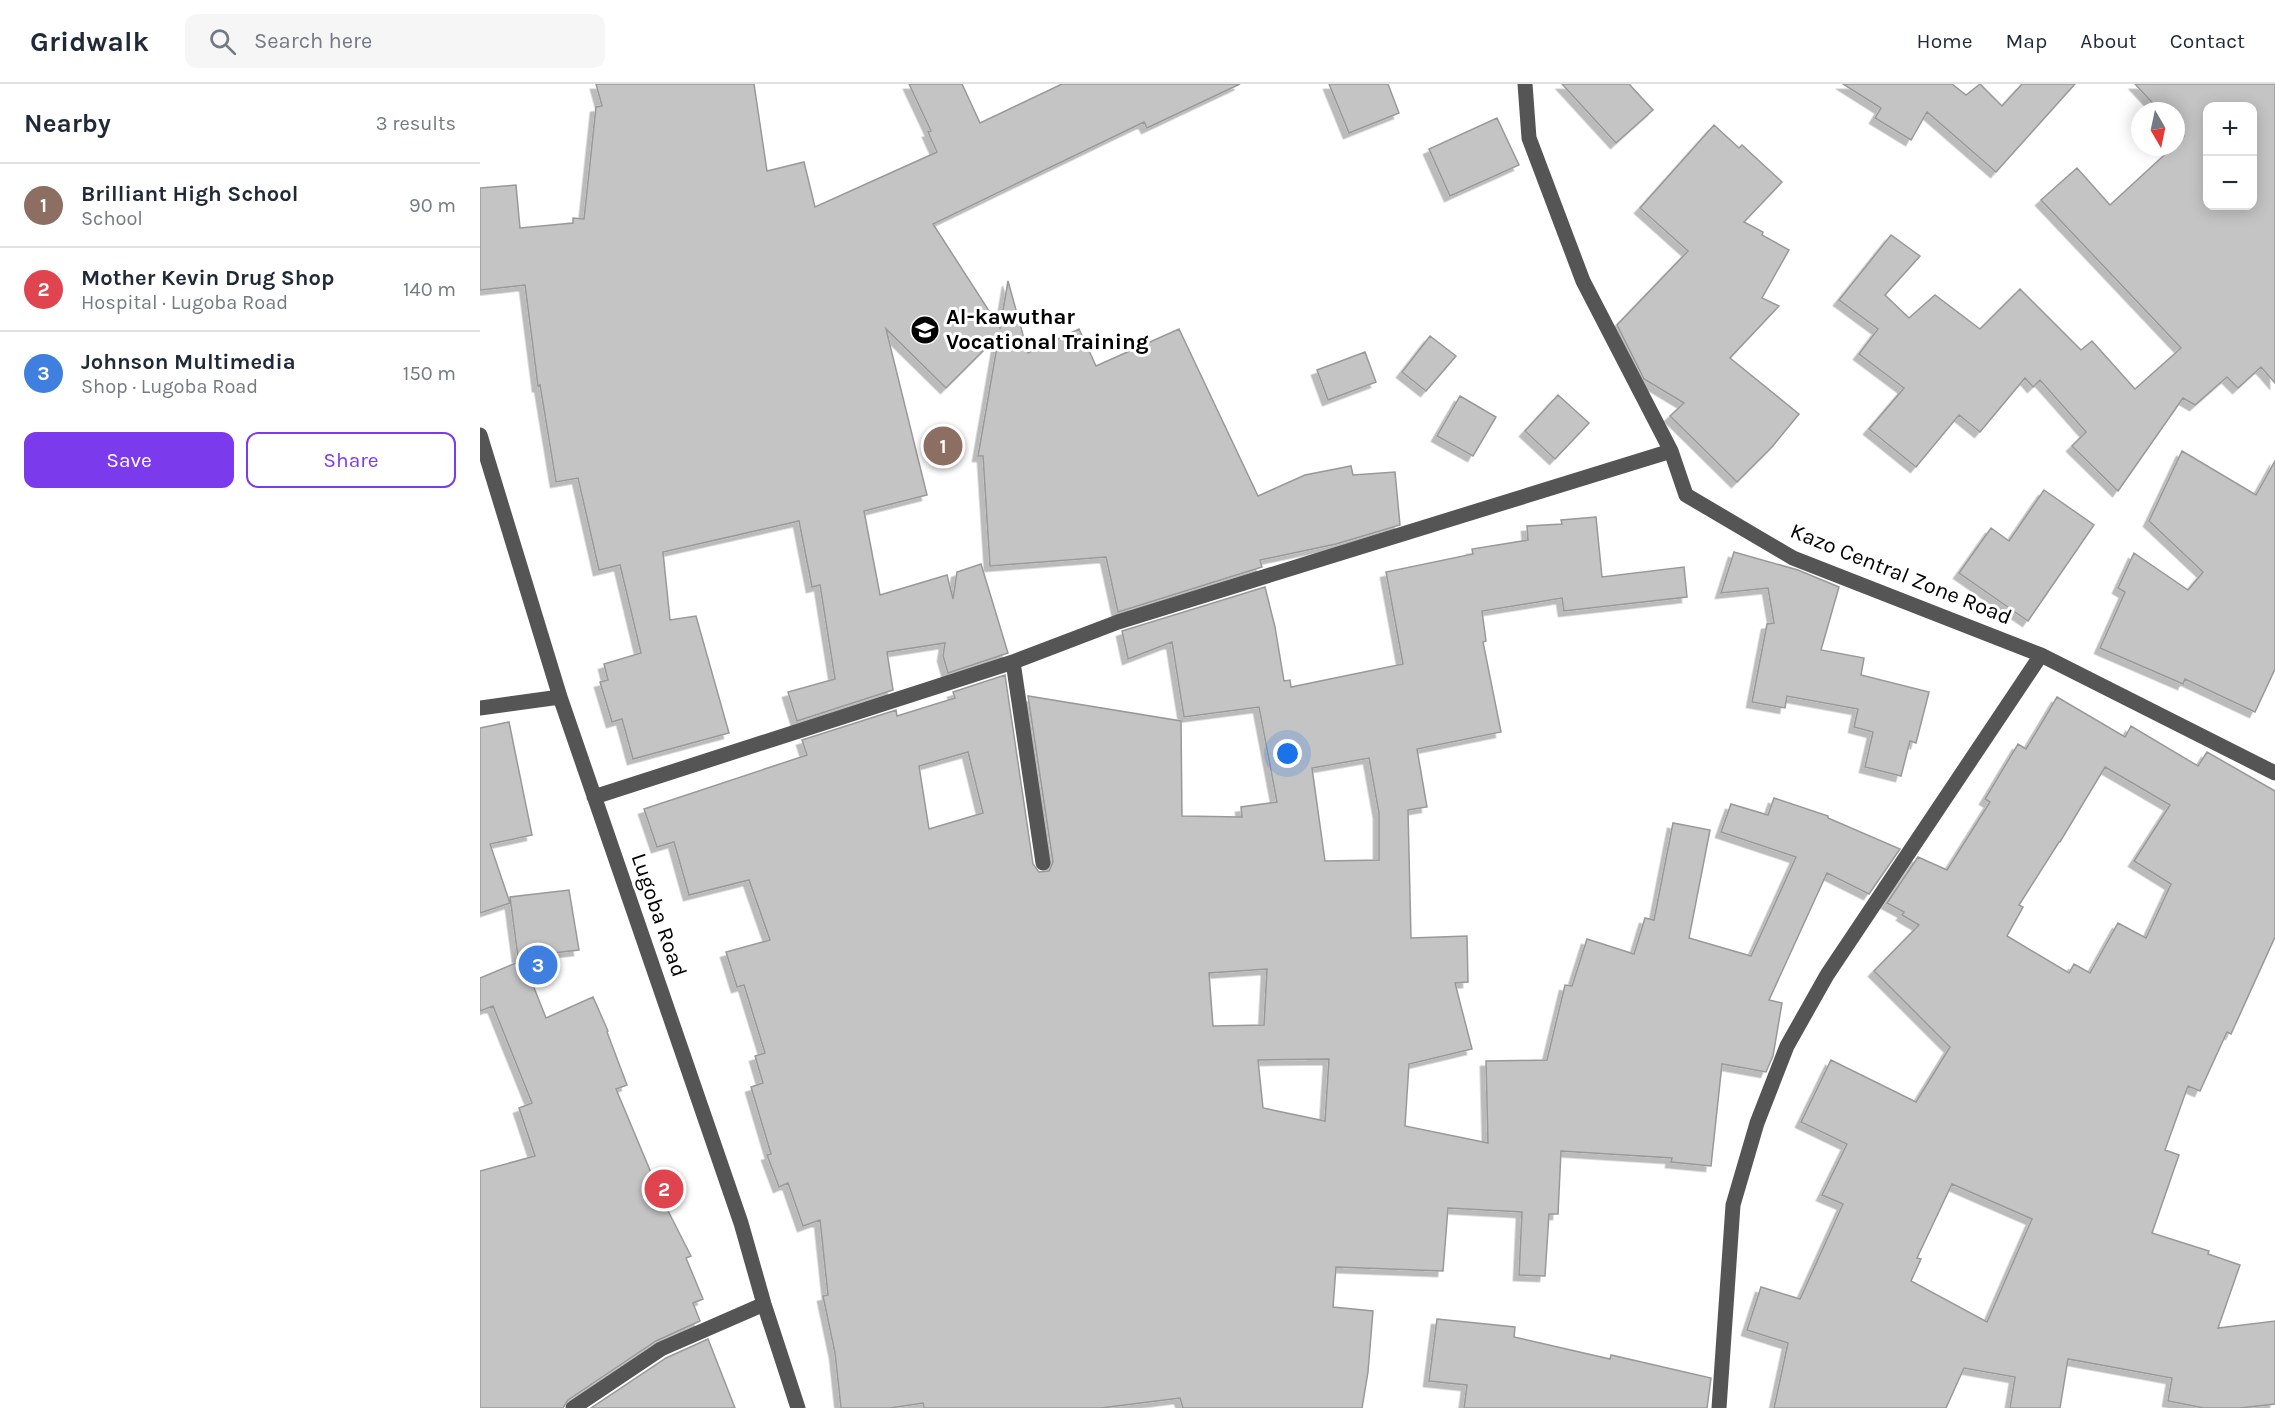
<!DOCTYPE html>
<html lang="en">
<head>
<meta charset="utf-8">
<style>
  :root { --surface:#fff; --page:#f6f6f7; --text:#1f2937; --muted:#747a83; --line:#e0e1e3; --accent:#7c3aed }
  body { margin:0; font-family:Karla,sans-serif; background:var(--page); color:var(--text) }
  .controls { position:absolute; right:18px; top:18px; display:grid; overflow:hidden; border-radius:12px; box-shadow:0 3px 15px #0003 }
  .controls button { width:54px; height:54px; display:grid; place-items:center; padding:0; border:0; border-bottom:2px solid var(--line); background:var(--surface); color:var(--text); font:30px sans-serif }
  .compass { position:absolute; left:1651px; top:18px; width:54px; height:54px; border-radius:50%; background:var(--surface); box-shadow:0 3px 15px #0003; rotate:171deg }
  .you { position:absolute; left:808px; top:670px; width:21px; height:21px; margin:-15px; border:4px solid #fff; border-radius:50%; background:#1a73e8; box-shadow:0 0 0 9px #1a73e833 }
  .badge { display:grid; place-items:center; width:39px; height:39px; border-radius:50%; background:var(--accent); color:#fff; font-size:20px; font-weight:700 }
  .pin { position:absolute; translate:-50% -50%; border:3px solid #fff; box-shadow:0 2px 6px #0006 }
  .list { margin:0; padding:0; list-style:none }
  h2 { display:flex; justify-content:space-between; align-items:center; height:78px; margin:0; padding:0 24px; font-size:26px }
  h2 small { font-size:20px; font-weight:400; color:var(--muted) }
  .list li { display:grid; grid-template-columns:39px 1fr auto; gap:18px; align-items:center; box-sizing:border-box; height:84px; padding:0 24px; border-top:2px solid var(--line) }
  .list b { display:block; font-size:22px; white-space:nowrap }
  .list p { margin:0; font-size:20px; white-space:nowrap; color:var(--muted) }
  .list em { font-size:20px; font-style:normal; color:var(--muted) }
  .actions { display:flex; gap:12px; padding:18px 24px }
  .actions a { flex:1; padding:14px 0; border:2px solid var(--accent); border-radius:12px; text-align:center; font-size:21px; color:var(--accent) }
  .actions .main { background:var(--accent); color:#fff }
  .icon { flex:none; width:33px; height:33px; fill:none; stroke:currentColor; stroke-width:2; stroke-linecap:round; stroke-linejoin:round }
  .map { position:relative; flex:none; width:1795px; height:1324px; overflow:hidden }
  header { display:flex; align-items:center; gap:36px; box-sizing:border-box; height:84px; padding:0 30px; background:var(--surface); border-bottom:2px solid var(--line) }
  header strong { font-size:28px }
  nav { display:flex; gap:33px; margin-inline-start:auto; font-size:21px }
  .search { width:420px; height:54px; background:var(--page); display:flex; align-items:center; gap:15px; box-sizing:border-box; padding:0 21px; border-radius:12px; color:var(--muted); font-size:22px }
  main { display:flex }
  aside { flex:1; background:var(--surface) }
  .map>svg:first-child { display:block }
  .building { fill:#c4c4c4; stroke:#999; stroke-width:1.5; fill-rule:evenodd; filter:url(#shadow) }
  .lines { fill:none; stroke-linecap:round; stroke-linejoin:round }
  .minor { stroke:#555; stroke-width:15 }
  .labels { text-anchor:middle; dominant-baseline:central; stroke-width:6; stroke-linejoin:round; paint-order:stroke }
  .poi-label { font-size:22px; font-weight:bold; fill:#000; stroke:#fff; text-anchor:start }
  .street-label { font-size:22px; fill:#000; stroke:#fff }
</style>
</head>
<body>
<header>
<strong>Gridwalk</strong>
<div class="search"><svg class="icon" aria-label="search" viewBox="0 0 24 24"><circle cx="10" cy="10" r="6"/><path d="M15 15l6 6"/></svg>Search here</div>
<nav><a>Home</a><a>Map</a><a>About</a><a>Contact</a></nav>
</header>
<main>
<aside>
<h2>Nearby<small>3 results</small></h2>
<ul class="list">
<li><span class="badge" style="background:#8d6e63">1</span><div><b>Brilliant High School</b><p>School</p></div><em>90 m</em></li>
<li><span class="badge" style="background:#e0444e">2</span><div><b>Mother Kevin Drug Shop</b><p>Hospital · Lugoba Road</p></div><em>140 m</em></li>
<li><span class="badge" style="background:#3f7fe0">3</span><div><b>Johnson Multimedia</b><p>Shop · Lugoba Road</p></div><em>150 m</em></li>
</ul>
<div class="actions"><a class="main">Save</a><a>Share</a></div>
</aside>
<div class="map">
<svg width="1795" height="1324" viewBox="0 0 1795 1324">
  <defs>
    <filter id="shadow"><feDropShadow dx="-5.5" dy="5.5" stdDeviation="0" flood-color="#0004"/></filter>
  </defs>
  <rect width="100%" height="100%" fill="#fff"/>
  <!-- building -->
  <path class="building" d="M116 0H274L287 87 324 78 335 123 457 68 448 48 451 47 429 0H482L500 39 582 0H760L667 44 664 38 453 140 520 244 528 197 548 269 599 245 616 282 699 245 778 412 825 391 871 382 873 391 915 388 920 441 856 460 780 476 782 483 638 528 626 473 510 482 503 372H498L519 251 466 304 406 245 447 411 384 427 400 511 467 491 473 515 477 488 501 480 528 569 468 589 463 572 465 559 407 568 413 606 317 637 308 608 355 595 340 501 332 503 319 437 183 468 190 536 216 532 249 649 153 675 142 635 132 638 120 598 128 596 124 580 161 569 140 481 119 486 98 394 76 398 60 301 58 302 45 201 0 206V104L36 101 40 144 93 139V134L104 135 116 23 122 22Z
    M849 0H908L919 29 869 49Z
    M1082 0H1149L1173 26 1136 59Z
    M1363 0H1472L1486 11 1500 0 1522 22 1542 0H1595L1516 88 1447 28 1431 56 1395 34 1401 24Z
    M1655 0H1795V299L1781 283 1758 304 1747 293 1715 321 1703 314 1638 407 1592 362 1606 348 1560 296 1553 303 1545 294 1500 348 1479 331 1436 383 1389 345 1424 304 1379 270 1398 245 1359 216 1411 151 1440 172 1405 211 1429 234 1455 211 1500 245 1540 205 1601 266 1612 257 1655 305 1701 264 1561 116 1597 84 1630 121 1693 63H1696V60L1704 52 1696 44V27H1680ZM1728 22H1773V122H1728Z
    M1017 34 1039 81 970 112 949 65Z
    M1234 41 1259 64 1262 61 1302 98 1264 138 1283 148 1282 151 1309 166 1282 214 1299 222 1250 274 1319 330 1292 363 1257 398 1190 332 1204 319 1164 295 1137 241 1208 167 1160 124Z
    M950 252 976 272 946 307 922 288Z
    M885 268 896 298 848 316 837 286Z
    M1078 311 1109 339 1075 375 1045 347Z
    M980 312 1016 333 993 372 957 352Z
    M1702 367 1776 411 1795 377V585L1775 628 1705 595 1703 600 1620 564 1645 508 1638 504 1654 469 1708 506 1723 488 1669 437Z
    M1564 406 1614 441 1548 537 1479 489 1511 444 1529 457Z
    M1116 433 1122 493 1204 483 1207 513 1084 527 1082 514 1002 527 1006 557 1003 558 1021 648 937 665 947 723 928 726 931 854 987 852 988 898 975 899 992 965 929 980 925 1042 1008 1059 1006 977 1067 976 1085 901 1092 902 1107 855 1154 870 1165 834 1174 836 1193 739 1230 746 1209 854 1271 872 1316 773 1241 748 1251 720 1288 731 1294 714 1348 732V734L1420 765 1389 810 1347 789 1289 916 1302 919 1293 972 1286 988 1242 980 1231 1082 1191 1078 1192 1074 1081 1067 1078 1130H1069L1065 1192 1039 1191 1042 1128 968 1124 963 1187 856 1183 853 1223 893 1227 888 1288 882 1324H703L700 1314 621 1324H444L443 1319 410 1324H361L355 1269 343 1212 348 1211 340 1136 323 1142 308 1099 299 1103 287 1071 291 1070 271 1003 283 999 275 972 285 969 264 901 257 903 246 868 290 856 269 796 209 811 194 758 177 763 164 725 327 671 322 656 416 626 417 632 475 614 473 608 525 591 553 780 559 788 569 787 573 778 548 612 701 637 702 732 762 733 761 723 797 718 779 623 704 633 692 558 648 575 642 547 785 503 795 543 804 597 810 596 811 603 923 580 906 488 993 470 992 465 1048 456 1047 442 1082 440 1081 436ZM488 668 503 729 449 745 439 682ZM889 674 899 729V776L845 777 832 684ZM787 885 784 941 733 942 729 889ZM849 975 845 1037 783 1024 778 976Z
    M1254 468 1318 486 1359 503 1341 566 1384 574 1381 591 1449 608 1436 659 1430 657 1421 692 1385 683 1393 648 1374 643 1378 625 1307 612 1305 624 1272 618 1287 540 1294 539 1288 504 1241 509Z
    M1577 613 1645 653 1651 642 1718 682 1727 668 1795 707V853L1751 950 1747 948 1720 1007 1708 1002 1685 1066 1699 1071 1672 1149 1729 1167 1728 1170 1760 1181 1738 1244 1795 1237V1320L1760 1324H1724L1688 1317 1692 1294 1588 1275 1580 1324H1530L1535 1293 1484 1284 1466 1324H1294L1308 1259 1267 1246 1281 1203 1320 1215 1363 1120 1342 1111 1367 1060 1321 1038 1351 976 1436 1018 1470 963 1394 887 1439 841 1422 831 1424 828 1407 819 1438 773 1467 786 1510 718 1505 715 1538 660 1546 665ZM1625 683 1690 721 1654 777 1691 800 1666 854 1638 839 1610 889 1594 880 1589 889 1527 852 1543 823 1539 821 1579 758H1580ZM1472 1100 1552 1135 1507 1238 1431 1197 1441 1175 1437 1174Z
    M29 638 52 751 10 760 30 819 0 829V644Z
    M89 806 99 866 38 873 30 813Z
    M43 876 66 934 113 913 128 947 127 948 147 1001 136 1005 172 1091 176 1090 185 1114 182 1115 211 1172 206 1174 223 1215 213 1219 220 1237 176 1257 88 1316 83 1324H0V1087L55 1072 39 1024 52 1019 13 922 0 927V894Z
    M957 1235 1035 1243 1034 1253 1130 1275 1131 1271 1231 1294 1227 1324H984L987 1301 949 1297Z
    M228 1255 255 1324H111L186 1274Z"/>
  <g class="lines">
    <!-- minor -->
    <path class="minor" d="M1045 0 1049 54 1103 197 1191 367 1206 411 1313 474 1561 571 1795 689
      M0 351 80 613 261 1139 284 1220 318 1324
      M533 578 563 779
      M0 624 80 613
      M114 713 533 578 638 538 1191 367
      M93 1324 181 1265 284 1220
      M1239 1324 1253 1121 1277 1039 1307 962 1347 891 1561 571"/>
  </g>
  <!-- icons -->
  <defs>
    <g id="school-disc" transform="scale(1.5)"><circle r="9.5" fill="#000" stroke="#fff"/><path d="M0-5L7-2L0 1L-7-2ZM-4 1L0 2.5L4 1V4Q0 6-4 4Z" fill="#fff"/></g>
  </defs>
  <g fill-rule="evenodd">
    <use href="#school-disc" x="445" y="246"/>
  </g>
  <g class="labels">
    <!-- poi labels -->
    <g class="poi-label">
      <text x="466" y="233">Al-kawuthar<tspan x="466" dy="25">Vocational Training</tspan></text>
    </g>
    <!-- street labels -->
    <g class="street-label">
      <text transform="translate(1421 490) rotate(22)">Kazo Central Zone Road</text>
      <text transform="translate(179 831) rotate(71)">Lugoba Road</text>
    </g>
  </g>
</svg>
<div class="controls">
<button>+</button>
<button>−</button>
</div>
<svg class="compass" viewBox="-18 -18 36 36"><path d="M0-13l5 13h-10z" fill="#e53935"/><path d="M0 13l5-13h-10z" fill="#747a83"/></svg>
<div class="you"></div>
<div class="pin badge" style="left:463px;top:362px;background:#8d6e63">1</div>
<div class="pin badge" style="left:184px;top:1105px;background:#e0444e">2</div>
<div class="pin badge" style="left:58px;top:881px;background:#3f7fe0">3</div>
</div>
</main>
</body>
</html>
